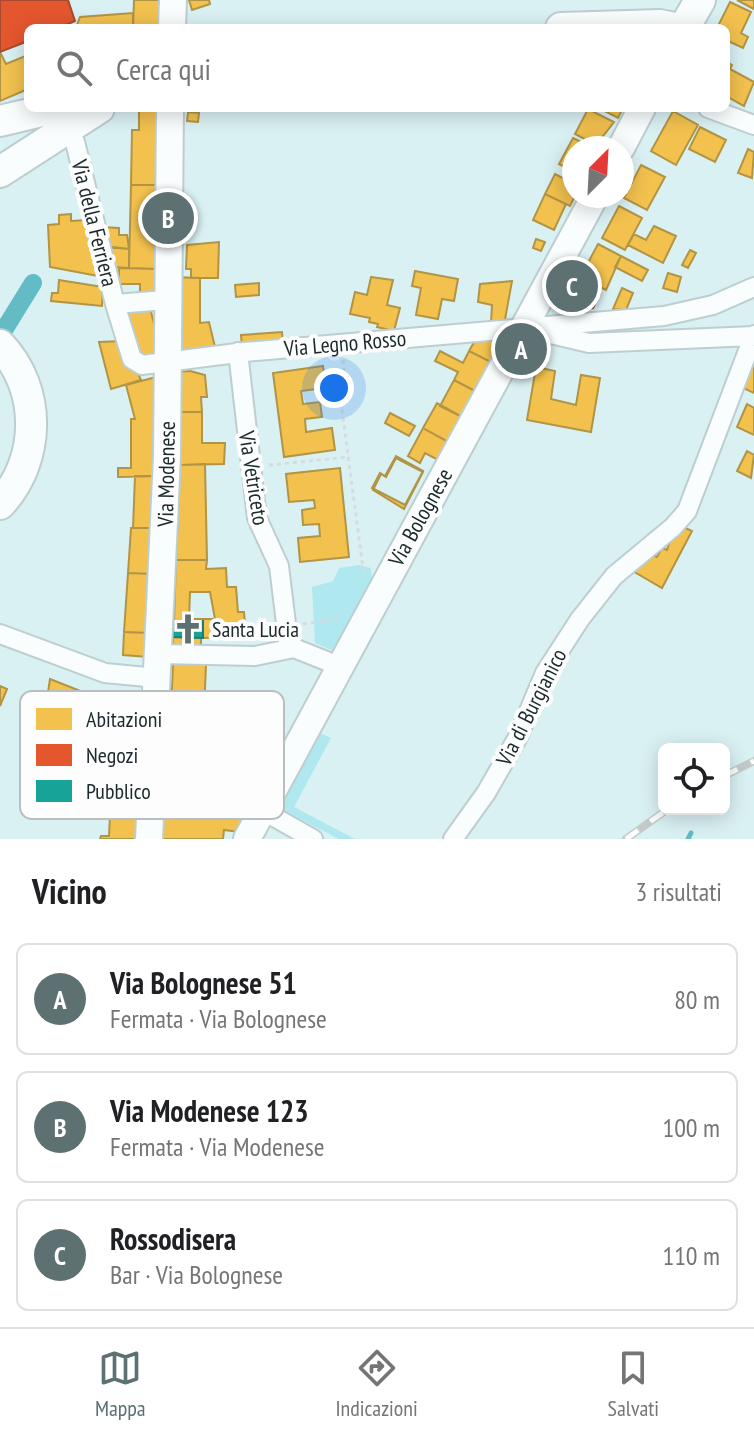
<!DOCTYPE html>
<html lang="it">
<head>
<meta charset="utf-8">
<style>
  :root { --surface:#fff; --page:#f6f6f6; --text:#202124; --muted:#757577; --line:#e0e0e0; --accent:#5d7072 }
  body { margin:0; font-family:"PT Sans Narrow",sans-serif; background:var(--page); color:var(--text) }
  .controls { position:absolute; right:24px; bottom:24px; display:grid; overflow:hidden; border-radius:12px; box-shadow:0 4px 20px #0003 }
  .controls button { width:72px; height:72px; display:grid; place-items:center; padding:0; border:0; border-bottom:2px solid var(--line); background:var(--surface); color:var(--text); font:40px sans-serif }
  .compass { position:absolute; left:562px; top:136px; width:72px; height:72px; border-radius:50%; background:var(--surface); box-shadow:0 4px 20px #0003; rotate:24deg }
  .you { position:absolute; left:334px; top:388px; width:28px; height:28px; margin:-20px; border:6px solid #fff; border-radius:50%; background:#1a73e8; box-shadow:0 0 0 12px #1a73e833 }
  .badge { display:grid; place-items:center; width:52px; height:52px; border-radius:50%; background:var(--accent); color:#fff; font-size:26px; font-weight:700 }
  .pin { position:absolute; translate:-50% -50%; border:4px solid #fff; box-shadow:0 2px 8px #0006 }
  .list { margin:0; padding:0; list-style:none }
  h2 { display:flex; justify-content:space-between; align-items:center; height:104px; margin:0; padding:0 32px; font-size:34px }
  h2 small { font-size:26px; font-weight:400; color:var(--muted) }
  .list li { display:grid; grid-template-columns:52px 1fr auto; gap:24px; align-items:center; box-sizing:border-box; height:112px; margin:0 16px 16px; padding:0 16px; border:2px solid var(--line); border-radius:12px }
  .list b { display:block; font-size:30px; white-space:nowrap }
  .list p { margin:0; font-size:26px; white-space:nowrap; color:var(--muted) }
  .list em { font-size:26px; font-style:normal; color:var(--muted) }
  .icon { flex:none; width:44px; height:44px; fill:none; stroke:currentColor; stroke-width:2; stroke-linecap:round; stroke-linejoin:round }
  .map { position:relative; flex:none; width:754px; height:839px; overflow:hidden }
  .search { position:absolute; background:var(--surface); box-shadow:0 4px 20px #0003; left:24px; right:24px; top:24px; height:88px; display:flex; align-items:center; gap:20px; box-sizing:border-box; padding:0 28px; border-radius:12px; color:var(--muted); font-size:30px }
  .sheet { height:488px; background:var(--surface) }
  nav { display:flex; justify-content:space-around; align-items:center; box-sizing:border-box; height:112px; border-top:2px solid var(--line); background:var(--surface); font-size:22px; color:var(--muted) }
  nav a { display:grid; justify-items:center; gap:4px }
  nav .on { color:var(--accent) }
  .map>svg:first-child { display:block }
  .green { fill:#b0e8f0 }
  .homes { fill:#f2c14e; stroke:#b19444; stroke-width:2; fill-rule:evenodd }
  .shops { fill:#e4572e; stroke:#a74a2d; stroke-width:2 }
  .public { fill:#17a398; stroke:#187f78; stroke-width:2 }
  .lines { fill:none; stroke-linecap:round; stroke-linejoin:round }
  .stream { stroke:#63bbc6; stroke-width:5 }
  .canal { stroke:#63bbc6; stroke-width:18 }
  .street-casing { stroke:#bdced0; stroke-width:22 }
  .secondary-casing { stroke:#bdced0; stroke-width:30 }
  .primary-casing { stroke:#bdced0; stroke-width:34 }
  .path { stroke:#d5dcdc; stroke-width:3; stroke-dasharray:4 4; stroke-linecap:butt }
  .street { stroke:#f9fdfd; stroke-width:18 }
  .secondary { stroke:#f9fdfd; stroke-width:26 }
  .primary { stroke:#f9fdfd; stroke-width:30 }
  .rail-casing { stroke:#c4caca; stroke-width:8 }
  .rail { stroke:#fdfdfd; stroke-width:5; stroke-dasharray:15; stroke-linecap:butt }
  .labels { text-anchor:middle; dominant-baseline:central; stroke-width:8; stroke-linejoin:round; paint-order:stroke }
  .street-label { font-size:22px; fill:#1a2a2c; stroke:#fdfdfd }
  .poi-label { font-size:22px; fill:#1a2a2c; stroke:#fdfdfd; text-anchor:start }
  .key { fill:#fdfdfd; stroke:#b9bebe; stroke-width:2 }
  .key-label { font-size:22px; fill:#1a2a2c }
</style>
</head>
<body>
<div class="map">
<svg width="754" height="839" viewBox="0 0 754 839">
  <rect width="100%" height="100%" fill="#daf1f4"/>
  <!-- green -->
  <path class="green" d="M359 565 371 568 372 586 334 651 315 643 312 587 333 581 339 568Z
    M320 733 331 738 294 807 355 839H339L279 808Z"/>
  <!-- homes -->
  <path class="homes" d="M134 0H164V28H133Z
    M189 0H209L210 4 192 10Z
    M737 0H754V9Z
    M730 2 751 12 741 33 748 37 743 48 726 40V28H717Z
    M133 13V28H76L80 17Z
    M0 52 6 64 28 55V89L0 101Z
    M726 61 732 65 730 69 754 82 744 106 726 96Z
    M139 108 161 109V185H131L132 130H139Z
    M599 108H623L618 118Z
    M588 109 614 122 596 145 575 134Z
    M673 111 698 125 676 165 651 151Z
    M188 112 199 113 198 122 187 121Z
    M700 127 726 140 715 162 689 149Z
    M573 138 593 148H574V172L559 164Z
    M748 149 754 152 752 178 738 173Z
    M641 165 665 177 647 210 624 198Z
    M555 174 574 184 575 196 570 206 545 194Z
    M131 185H161L159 269 129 268Z
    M545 194 566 204 554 230 533 220Z
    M619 206 642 218 625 250 602 238Z
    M71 214V221L87 220 94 261 100 265 103 277 50 267 48 225 59 224V215Z
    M654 226 676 236 663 263 628 245 634 234 646 240Z
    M101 227 119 228V235H127L129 249 106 247Z
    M536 239 545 242 541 251 533 248Z
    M219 242 218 278H191V269H186L187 245Z
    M598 244 621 256 606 290 581 276Z
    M112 247 129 249V268L112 267Z
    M690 250 696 253 688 268 682 265Z
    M621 256 648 270 642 281 615 267Z
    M119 268 159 269 158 298 140 297V284H119Z
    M415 271 458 279 454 301 442 299 438 319 416 315 421 288 412 286Z
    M668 273 681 277 677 292 663 288Z
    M171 277 200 278V323L209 322 216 351 175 361Z
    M371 277 393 280 387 305 400 308 394 331 377 327 378 324 369 322 370 318 350 314 355 292 367 295Z
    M59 280 103 287 102 306 51 301 52 293H58Z
    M512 281 504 325 491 323 492 305 478 302 480 284Z
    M259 283V295L236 297 235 285Z
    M622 288 633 293 626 310 613 309Z
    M149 304 162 355 139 361 126 310Z
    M282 332 283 344 242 347 241 335Z
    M507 335 493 363 469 351 477 337Z
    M124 341 141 380 111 389 99 342Z
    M440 351 463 363 469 351 493 363 477 392 454 380 458 372 435 361Z
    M754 356V393L739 386Z
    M323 366 326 388 301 391 303 404 320 402 322 417 305 419 306 432 332 428 335 450 284 457 273 373Z
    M536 367 555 371 551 399 576 405 581 375 600 378 591 432 527 420Z
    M190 371 205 375 207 397H201L202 412H177L175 372Z
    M156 377 159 476 118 477V468H131V419H135L126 385Z
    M454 380 477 392 464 418 440 406Z
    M437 403 464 418 450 443 423 428Z
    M747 404 754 408V435L737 427Z
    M177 412H202V443H225L224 464 175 465Z
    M390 413 415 426 409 436 385 423Z
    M423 428 450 443 440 461 425 453 420 463 408 456Z
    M747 451 754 455 751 478 737 471Z
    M396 456 423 471 405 505 372 488 380 473 385 476Z
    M396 458 423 472 404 509 373 490 381 474 386 477Z
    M205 464 207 560H176L180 465Z
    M340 468 349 557 300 562 298 538 320 536 319 524 303 525 302 510 315 508 314 500 289 502 286 474Z
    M135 476H159L156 528H133Z
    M683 527 692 531 662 588 631 570 653 555 657 557 662 548 667 550 670 540Z
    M131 528H156L154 574 128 573Z
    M176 560H207L206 569 226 568 227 587H236L238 612H244L246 636 203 638V621H174ZM190 592H210L215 619H189Z
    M128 573 154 574 150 633 124 632Z
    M124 632 150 633 148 657 123 655Z
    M173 637 201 638V648L173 647Z
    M173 663 206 664 204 713 171 711Z
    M50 679 83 692 72 718 63 714 58 726 67 729 62 740 70 744 58 769 63 771 55 785 60 787 55 800 44 796 46 791 33 785 44 760 40 758 48 736 26 732 34 699H47Z
    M0 686 7 689 0 706Z
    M112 776 142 778 139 839H100L101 836H109Z
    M161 798 200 801 248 817 239 832 224 830 223 839H160Z"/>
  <!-- shops -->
  <path class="shops" d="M0 0H68L75 21 59 28H28V41L0 52Z
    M566 277 600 294 593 308 551 306Z"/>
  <!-- public -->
  <path class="public" d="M174 621H203V638L173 637Z"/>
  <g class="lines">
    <!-- stream -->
    <path class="stream" d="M688 839 691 833"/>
    <!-- canal -->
    <path class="canal" d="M4 330 33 283"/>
    <!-- street casing -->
    <g class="street-casing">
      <path id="street" d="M708 108 754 125
        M75 142 115 304 132 359 142 365 245 352 664 316 713 305 754 287
        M115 304 166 300
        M534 330 589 343 754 336
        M238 352 257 518 279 566 289 648
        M0 634 105 673 157 678
        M159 654 255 656 294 648 339 666
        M262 810 313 839
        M453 839 486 793 518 737 545 673 580 619 614 576 673 527 687 511 754 335"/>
    </g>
    <!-- secondary casing -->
    <g class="secondary-casing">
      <path id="secondary" d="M172 28 173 0
        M621 148 642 108
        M149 839 167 457 170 108
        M247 839 595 196"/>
    </g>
    <!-- primary casing -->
    <g class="primary-casing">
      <path id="primary" d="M561 28 660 25 674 28
        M684 28 700 0
        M0 121 55 108
        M0 172 99 108
        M0 345C42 389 41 460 0 504"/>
    </g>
    <!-- path -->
    <path class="path" d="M343 360 344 371 337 372 364 576
      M269 465 349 457
      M303 624 342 618"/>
    <!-- street -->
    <use href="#street" class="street"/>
    <!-- secondary -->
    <use href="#secondary" class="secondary"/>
    <!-- primary -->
    <use href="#primary" class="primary"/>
    <!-- rail casing -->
    <g class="rail-casing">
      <path id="rail" d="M724 776 754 761
        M626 839 668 809"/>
    </g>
    <!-- rail -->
    <use href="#rail" class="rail"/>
  </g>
  <!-- icons -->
  <defs>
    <g id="church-bare" transform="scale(2.4)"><path d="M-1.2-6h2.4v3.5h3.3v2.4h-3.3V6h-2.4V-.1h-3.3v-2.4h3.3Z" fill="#5d7072" stroke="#fdfdfd" stroke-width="2.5" paint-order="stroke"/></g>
  </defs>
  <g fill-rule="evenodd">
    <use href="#church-bare" x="188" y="629"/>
  </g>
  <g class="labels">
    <!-- street labels -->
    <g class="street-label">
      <text transform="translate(95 223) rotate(76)">Via della Ferriera</text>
      <text transform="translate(345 343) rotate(-5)">Via Legno Rosso</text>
      <text transform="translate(166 474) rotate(-89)">Via Modenese</text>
      <text transform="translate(254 478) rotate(81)">Via Vetriceto</text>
      <text transform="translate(420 517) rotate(-61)">Via Bolognese</text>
      <text transform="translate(531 707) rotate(-63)">Via di Burgianico</text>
    </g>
    <!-- poi labels -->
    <g class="poi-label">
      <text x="212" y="629">Santa Lucia</text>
    </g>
  </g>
  <!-- legend -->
  <rect x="20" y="691" width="264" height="128" rx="12" class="key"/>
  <rect x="36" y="708" width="36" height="22" fill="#f2c14e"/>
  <rect x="36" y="744" width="36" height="22" fill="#e4572e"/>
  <rect x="36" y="780" width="36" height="22" fill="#17a398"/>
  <g class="key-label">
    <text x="86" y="727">Abitazioni</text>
    <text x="86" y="763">Negozi</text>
    <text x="86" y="799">Pubblico</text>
  </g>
</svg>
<div class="controls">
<button><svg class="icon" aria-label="locate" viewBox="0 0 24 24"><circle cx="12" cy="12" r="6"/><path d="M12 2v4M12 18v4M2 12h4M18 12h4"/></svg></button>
</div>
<svg class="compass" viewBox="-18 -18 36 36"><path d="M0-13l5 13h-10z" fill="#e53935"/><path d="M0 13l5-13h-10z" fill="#757577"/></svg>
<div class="you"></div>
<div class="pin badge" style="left:521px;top:349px">A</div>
<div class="pin badge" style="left:168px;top:218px">B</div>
<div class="pin badge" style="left:572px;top:286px">C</div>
<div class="search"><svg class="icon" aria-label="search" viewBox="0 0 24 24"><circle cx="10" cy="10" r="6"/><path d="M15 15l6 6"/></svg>Cerca qui</div>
</div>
<section class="sheet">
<h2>Vicino<small>3 risultati</small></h2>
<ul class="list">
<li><span class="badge">A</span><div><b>Via Bolognese 51</b><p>Fermata · Via Bolognese</p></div><em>80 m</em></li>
<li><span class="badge">B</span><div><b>Via Modenese 123</b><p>Fermata · Via Modenese</p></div><em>100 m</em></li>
<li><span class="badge">C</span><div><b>Rossodisera</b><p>Bar · Via Bolognese</p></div><em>110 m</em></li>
</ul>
</section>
<nav>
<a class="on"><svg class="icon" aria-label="map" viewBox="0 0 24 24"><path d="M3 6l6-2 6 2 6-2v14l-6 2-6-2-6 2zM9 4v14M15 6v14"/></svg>Mappa</a>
<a><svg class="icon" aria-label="directions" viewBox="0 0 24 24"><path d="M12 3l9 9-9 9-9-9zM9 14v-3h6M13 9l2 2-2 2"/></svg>Indicazioni</a>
<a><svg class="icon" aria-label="saved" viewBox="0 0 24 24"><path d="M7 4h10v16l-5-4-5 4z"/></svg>Salvati</a>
</nav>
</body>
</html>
